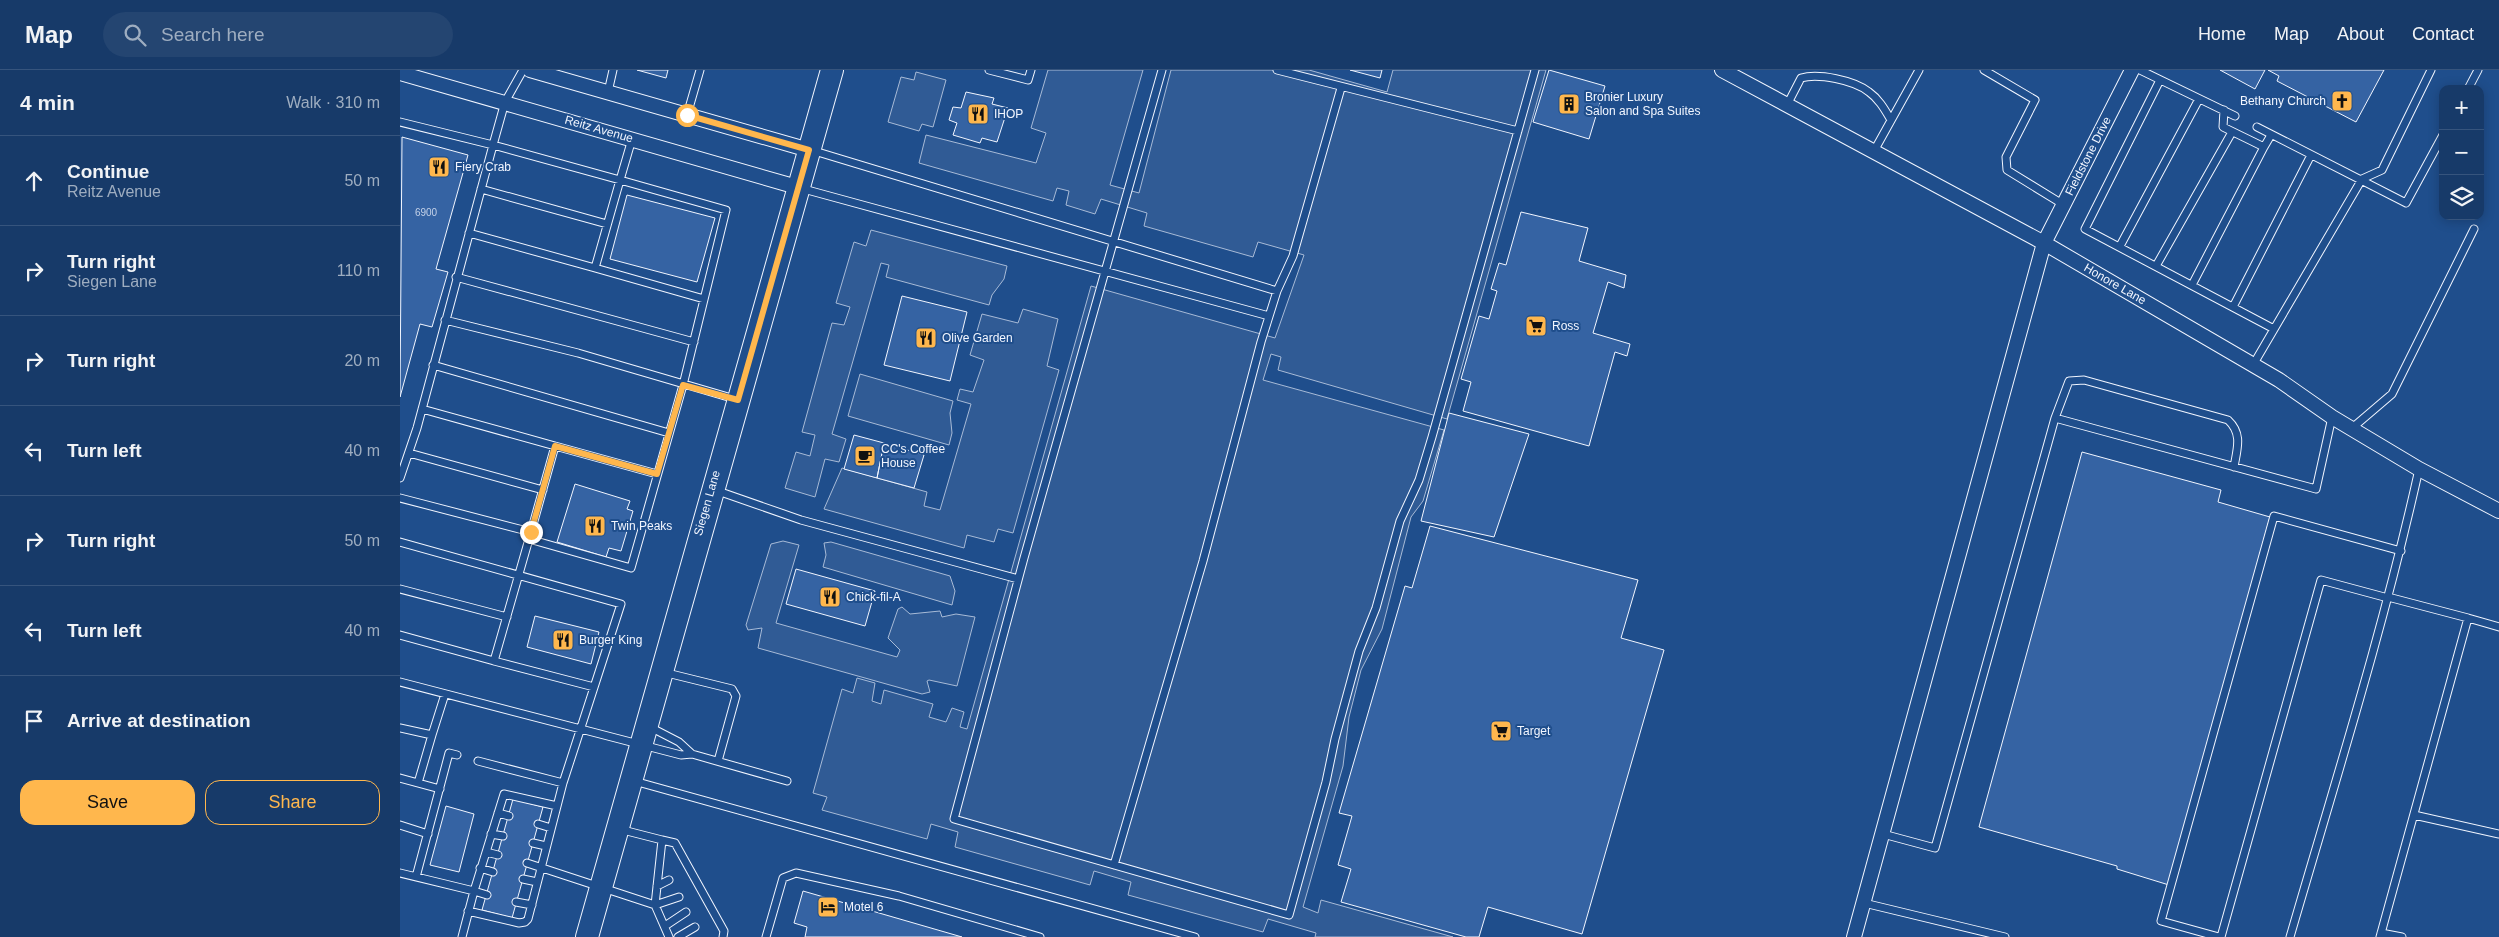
<!DOCTYPE html>
<html lang="en">
<head>
<meta charset="utf-8">
<style>
  :root { --surface:#173a69; --page:#244571; --text:#f1f3f6; --muted:#9eadc0; --line:#36547d; --accent:#ffb74d }
  body { margin:0; font-family:Arial,sans-serif; background:var(--page); color:var(--text) }
  .controls { position:absolute; right:15px; top:15px; display:grid; overflow:hidden; border-radius:10px; box-shadow:0 2px 12px #0003 }
  .controls button { width:45px; height:45px; display:grid; place-items:center; padding:0; border:0; border-bottom:1px solid var(--line); background:var(--surface); color:var(--text); font:25px sans-serif }
  .stop { position:absolute; width:15px; height:15px; margin:-11px; border:4px solid #ffb74d; border-radius:50%; background:#fff }
  .stop.end { background:#ffb74d; border-color:#fff; box-shadow:0 1px 5px #0008 }
  .list { margin:0; padding:0; list-style:none }
  h2 { display:flex; justify-content:space-between; align-items:center; height:65px; margin:0; padding:0 20px; font-size:21px }
  h2 small { font-size:16px; font-weight:400; color:var(--muted) }
  .list li { display:grid; grid-template-columns:32px 1fr auto; gap:15px; align-items:center; box-sizing:border-box; height:90px; padding:0 20px; border-top:1px solid var(--line) }
  .list b { display:block; font-size:19px; white-space:nowrap }
  .list p { margin:0; font-size:16px; white-space:nowrap; color:var(--muted) }
  .list em { font-size:16px; font-style:normal; color:var(--muted) }
  .actions { display:flex; gap:10px; padding:15px 20px }
  .actions a { flex:1; padding:11px 0; border:1px solid var(--accent); border-radius:15px; text-align:center; font-size:18px; color:var(--accent) }
  .actions .main { background:var(--accent); color:#111 }
  .icon { flex:none; width:28px; height:28px; fill:none; stroke:currentColor; stroke-width:2; stroke-linecap:round; stroke-linejoin:round }
  .map { position:relative; flex:none; width:2099px; height:867px; overflow:hidden }
  header { display:flex; align-items:center; gap:30px; box-sizing:border-box; height:70px; padding:0 25px; background:var(--surface); border-bottom:1px solid var(--line) }
  header strong { font-size:24px }
  nav { display:flex; gap:28px; margin-inline-start:auto; font-size:18px }
  .search { width:350px; height:45px; background:var(--page); display:flex; align-items:center; gap:12px; box-sizing:border-box; padding:0 18px; border-radius:28px; color:var(--muted); font-size:19px }
  main { display:flex }
  aside { flex:1; background:var(--surface) }
  .map>svg:first-child { display:block }
  .built { fill:#305b95; stroke:#a8bbd7 }
  .building { fill:#3563a3; stroke:#f2f6ff }
  .lines { fill:none; stroke-linecap:round; stroke-linejoin:round }
  .lane-casing { stroke:#f2f6ff; stroke-width:9 }
  .street-casing { stroke:#f2f6ff; stroke-width:16 }
  .primary-casing { stroke:#f2f6ff; stroke-width:24 }
  .lane { stroke:#1f4e8c; stroke-width:7 }
  .street { stroke:#1f4e8c; stroke-width:14 }
  .primary { stroke:#1f4e8c; stroke-width:22 }
  .route { stroke:#ffb74d; stroke-width:6 }
  .labels { text-anchor:middle; dominant-baseline:central; stroke-width:4; stroke-linejoin:round; paint-order:stroke }
  .number-label { font-size:10px; fill:#c3d1e8 }
  .poi-label { font-size:12px; fill:#f2f6ff; stroke:#1f4e8c; text-anchor:start }
  .street-label { font-size:12px; fill:#f2f6ff; stroke:#1f4e8c }
</style>
</head>
<body>
<header>
<strong>Map</strong>
<div class="search"><svg class="icon" aria-label="search" viewBox="0 0 24 24"><circle cx="10" cy="10" r="6"/><path d="M15 15l6 6"/></svg>Search here</div>
<nav><a>Home</a><a>Map</a><a>About</a><a>Contact</a></nav>
</header>
<main>
<aside>
<h2>4 min<small>Walk · 310 m</small></h2>
<ul class="list">
<li><svg class="icon" aria-label="ahead" viewBox="0 0 24 24"><path d="M12 20V5M6 11l6-6 6 6"/></svg><div><b>Continue</b><p>Reitz Avenue</p></div><em>50 m</em></li>
<li><svg class="icon" aria-label="right" viewBox="0 0 24 24"><path d="M7 20v-9h11M14 6l5 5-5 5"/></svg><div><b>Turn right</b><p>Siegen Lane</p></div><em>110 m</em></li>
<li><svg class="icon" aria-label="right" viewBox="0 0 24 24"><path d="M7 20v-9h11M14 6l5 5-5 5"/></svg><div><b>Turn right</b></div><em>20 m</em></li>
<li><svg class="icon" aria-label="left" viewBox="0 0 24 24"><path d="M17 20v-9H6M10 6l-5 5 5 5"/></svg><div><b>Turn left</b></div><em>40 m</em></li>
<li><svg class="icon" aria-label="right" viewBox="0 0 24 24"><path d="M7 20v-9h11M14 6l5 5-5 5"/></svg><div><b>Turn right</b></div><em>50 m</em></li>
<li><svg class="icon" aria-label="left" viewBox="0 0 24 24"><path d="M17 20v-9H6M10 6l-5 5 5 5"/></svg><div><b>Turn left</b></div><em>40 m</em></li>
<li><svg class="icon" aria-label="arrive" viewBox="0 0 24 24"><path d="M6 21V4h12l-3 4 3 4H6"/></svg><div><b>Arrive at destination</b></div></li>
</ul>
<div class="actions"><a class="main">Save</a><a>Share</a></div>
</aside>
<div class="map">
<svg width="2099" height="867" viewBox="0 0 2099 867">
  <rect width="100%" height="100%" fill="#1f4e8c"/>
  <!-- built -->
  <path class="built" d="M648 0H743L710 115 739 123 771 0H909L987 22 993 0H1146L1047 349 878 300 881 287 871 284 863 310 1044 360 1023 431 1011 447 982 559 961 600 949 647 943 696 903 837 918 843 921 830 1053 867H915L916 863 868 849 863 862 728 825 731 812 694 801 690 815 555 777 558 762 531 754 527 769 422 740 427 727 413 723 442 619 453 623 457 608 475 613 472 631 481 634 484 620 533 634 529 647 546 652 552 638 564 642 560 657 567 659 691 216 875 268 904 185 858 172 853 187 744 156 747 143 701 129 695 144 666 135 669 121 657 118 653 131 519 93 526 65 636 93 646 63 631 58Z
    M516 2 546 10 533 57 522 54 519 61 488 52 501 7 514 10Z
    M471 160 607 196 604 209 592 225 589 235 486 207 489 195 481 193 432 364 446 369 439 392 425 389 415 427 385 418 396 382 410 386 415 365 402 362 432 253 444 255 450 237 436 233 454 172 466 176Z
    M623 239 658 249 647 296 659 300 613 463 598 459 594 472 567 465 564 478 424 439 442 398 527 422 524 436 540 440 571 334 557 330 560 319 573 322 584 290 570 285 582 244 618 253Z
    M460 304 553 331 550 343 552 363 549 375 448 346Z
    M383 471 399 475 376 553 497 587 500 580 488 568 498 539 502 537 510 544 540 541 542 547 556 544 575 547 557 616 529 610 527 611 530 622 522 624 358 578 362 558 348 560 346 555 371 474Z
    M431 472 550 506 555 521 552 535 423 497 426 485 424 473Z"/>
  <!-- building -->
  <path class="building" d="M237 0H268L266 8Z
    M950 0H982L980 8Z
    M1149 0 1205 16 1189 69 1133 52Z
    M1820 0H1865L1855 19Z
    M1868 0H1984L1956 52 1877 11 1879 6Z
    M566 22 594 28 592 34 608 38 597 72 582 68 580 73 553 65 557 53 549 50 553 37 561 38Z
    M2 67 68 85 36 199 48 202 32 257 20 254 0 327Z
    M227 125 315 148 297 212 210 189Z
    M1121 142 1188 158 1179 191 1226 205 1224 218 1208 212 1193 263 1230 274 1227 286 1215 282 1189 376 1063 341 1071 312 1061 309 1079 246 1089 249 1097 221 1091 219 1099 193 1106 195Z
    M502 226 567 242 550 311 484 295Z
    M1049 343 1129 364 1094 467 1021 451Z
    M454 365 484 373 477 408 444 399Z
    M484 373 524 385 514 418 477 408Z
    M1682 382 1821 420 1818 432 1870 447 1769 815 1717 799V796L1579 757Z
    M175 414 230 431 227 439 233 441 221 481 209 478 206 487 157 472Z
    M1030 456 1238 510 1221 568 1264 580 1182 864 1088 837 1079 867H1066L941 832 951 799 938 795 952 746 939 743 1005 516 1012 518Z
    M396 499 475 521 465 556 386 534Z
    M135 546 199 562 191 594 127 577Z
    M113 729 143 737 112 848 82 840Z
    M46 736 74 744 59 802 30 795Z
    M403 821 562 867H405L407 857 394 853Z"/>
  <g class="lines">
    <!-- lane casing -->
    <g class="lane-casing">
      <path id="lane" d="M123 0 105 32 93 75 220 110 232 69
        M589 0 628 10 631 0
        M762 0 624 488 554 749 889 845 926 712 935 669 959 581 976 538 1000 451 1019 410 1032 367 1135 0
        M877 0 1118 61
        M1584 0 1635 30 1606 87 1607 100 1664 135
        M1740 0 1835 46
        M1760 10 1685 159 1874 259
        M2068 19 2078 0
        M208 22 213 0
        M1387 35 1401 8C1418 3 1454 10 1469 22 1479 29 1485 40 1491 50
        M1824 40 1823 57 1864 77 1871 65
        M287 45 300 0
        M0 52 93 75 17 358 0 408
        M1857 57 2006 133 2043 65
        M411 80 877 221
        M1474 81 1519 0
        M400 118 869 246
        M81 119 207 154
        M1720 176 1799 29
        M1756 196 1832 62
        M195 198 304 229
        M56 207 294 272
        M1792 215 1864 77
        M1833 237 1911 85
        M45 250 178 283 335 329
        M33 295 269 363
        M1853 295 1962 109 1982 100 2031 0
        M22 339 155 376
        M1655 348 1669 311 1684 310 1828 350C1843 364 1837 379 1834 397
        M1951 359 1992 324 2074 159
        M9 383 143 420
        M315 420 401 450 618 509
        M0 428 131 462
        M129 469 155 376 257 404
        M0 472 221 534 163 713 128 849 125 852 119 853 68 841
        M0 519 107 547
        M2068 548 2099 557
        M0 565 94 591 129 469 231 498 283 315 326 140 220 110 195 198 69 163
        M94 591 194 617
        M263 602 332 619 336 626 318 691
        M0 612 281 685 292 684 279 672 248 656
        M0 658 32 665 18 713
        M32 665 45 624
        M292 684 387 711
        M78 691 163 713
        M0 708 40 719
        M234 711 795 867
        M98 743 109 746
        M2014 745 2099 764
        M138 754 151 758
        M0 755 28 764
        M219 759 262 770 255 835 279 827
        M91 764 103 766
        M1483 764 1535 778 1655 348 1916 419 1932 347
        M262 770 275 773 324 861 323 867
        M133 773 146 776
        M86 782 98 785
        M127 793 255 835 269 867
        M714 795 803 491 861 272 877 221 893 186 941 18
        M80 798 93 802
        M0 803 74 821 62 867
        M16 807 49 683 57 685
        M123 809 137 812
        M257 816 269 810
        M87 825 74 821 104 724 157 736
        M116 832 132 835
        M1464 833 1605 867
        M265 856 286 842
        M1981 863 2002 867
        M278 867 295 857
        M366 867 383 808 396 803 499 826 640 867
        M1819 867 1761 851 1874 446 2001 481
        M1821 867 1921 510 1988 528
        M1890 867C1935 712 1984 557 2019 399
        M1980 867 2068 548 1988 527"/>
    </g>
    <!-- street casing -->
    <g class="street-casing">
      <path id="street" d="M130 0 409 80
        M1322 0 1644 173 1879 310 1932 347 2019 399 2099 441
        M0 3 397 117
        M1454 867 1644 173 1732 0"/>
    </g>
    <!-- primary casing -->
    <g class="primary-casing">
      <path id="primary" d="M187 867C267 577 348 288 432 0"/>
    </g>
    <!-- lane -->
    <use href="#lane" class="lane"/>
    <!-- street -->
    <use href="#street" class="street"/>
    <!-- primary -->
    <use href="#primary" class="primary"/>
  </g>
  <g class="lines">
    <!-- route -->
    <path class="route" d="M131 462 155 376 257 404 283 315 338 330 409 80 287 45"/>
  </g>
  <!-- icons -->
  <defs>
    <g id="church-square" transform="scale(1.125)"><rect x="-9" y="-9" width="18" height="18" rx="4" fill="#ffb74d" stroke="#1f4e8c"/><path d="M-1.2-6h2.4v3.5h3.3v2.4h-3.3V6h-2.4V-.1h-3.3v-2.4h3.3Z" fill="#111"/></g>
    <g id="building-square" transform="scale(1.125)"><rect x="-9" y="-9" width="18" height="18" rx="4" fill="#ffb74d" stroke="#1f4e8c"/><path d="M-4-6H4V6H1V3H-1V6H-4ZM-2.5-4.3h1.7v1.8h-1.7ZM.8-4.3h1.7v1.8H.8ZM-2.5-1h1.7V.8h-1.7ZM.8-1h1.7V.8H.8Z" fill="#111"/></g>
    <g id="restaurant-square" transform="scale(1.125)"><rect x="-9" y="-9" width="18" height="18" rx="4" fill="#ffb74d" stroke="#1f4e8c"/><path d="M-5-6h1v4h1v-4h1v4h1v-4h1v5L-1.5 .5V6h-2V.5L-5-1ZM5-6V6H3V1.5H1.5Q1.5-4 5-6Z" fill="#111"/></g>
    <g id="supermarket-square" transform="scale(1.125)"><rect x="-9" y="-9" width="18" height="18" rx="4" fill="#ffb74d" stroke="#1f4e8c"/><path d="M-6-5.5h2.5l.6 2H6L4.5 2H-2.5L-4.4-4H-6ZM-1.5 3.2a1.3 1.3 0 1 0 .1 0ZM3 3.2a1.3 1.3 0 1 0 .1 0Z" fill="#111"/></g>
    <g id="cafe-square" transform="scale(1.125)"><rect x="-9" y="-9" width="18" height="18" rx="4" fill="#ffb74d" stroke="#1f4e8c"/><path d="M-5.5-4.5H6V0H3Q3 3.5 0 3.5H-2.5Q-5.5 3.5-5.5 0ZM3-3.2v2h1.7v-2ZM-6 4.5H4V6H-6Z" fill="#111"/></g>
    <g id="hotel-square" transform="scale(1.125)"><rect x="-9" y="-9" width="18" height="18" rx="4" fill="#ffb74d" stroke="#1f4e8c"/><path d="M-6-4.5h1.5V1H6V5H4.5V3h-9V5H-6ZM-4 0a1.8 1.8 0 1 1 3.6 0ZM.5 0V-2.5h3Q6-2.5 6 0Z" fill="#111"/></g>
  </defs>
  <g fill-rule="evenodd">
    <use href="#church-square" x="1942" y="31"/>
    <use href="#building-square" x="1169" y="34"/>
    <use href="#restaurant-square" x="578" y="44"/>
    <use href="#restaurant-square" x="39" y="97"/>
    <use href="#supermarket-square" x="1136" y="256"/>
    <use href="#restaurant-square" x="526" y="268"/>
    <use href="#cafe-square" x="465" y="386"/>
    <use href="#restaurant-square" x="195" y="456"/>
    <use href="#restaurant-square" x="430" y="527"/>
    <use href="#restaurant-square" x="163" y="570"/>
    <use href="#supermarket-square" x="1101" y="661"/>
    <use href="#hotel-square" x="428" y="837"/>
  </g>
  <g class="labels">
    <!-- number labels -->
    <g class="number-label">
      <text x="26" y="142">6900</text>
    </g>
    <!-- poi labels -->
    <g class="poi-label">
      <text x="1185" y="27">Bronier Luxury<tspan x="1185" dy="14">Salon and Spa Suites</tspan></text>
      <text x="1926" y="31" text-anchor="end">Bethany Church</text>
      <text x="594" y="44">IHOP</text>
      <text x="55" y="97">Fiery Crab</text>
      <text x="1152" y="256">Ross</text>
      <text x="542" y="268">Olive Garden</text>
      <text x="481" y="379">CC's Coffee<tspan x="481" dy="14">House</tspan></text>
      <text x="211" y="456">Twin Peaks</text>
      <text x="446" y="527">Chick-fil-A</text>
      <text x="179" y="570">Burger King</text>
      <text x="1117" y="661">Target</text>
      <text x="444" y="837">Motel 6</text>
    </g>
    <!-- street labels -->
    <g class="street-label">
      <text transform="translate(199 59) rotate(16)">Reitz Avenue</text>
      <text transform="translate(1688 86) rotate(-63)">Fieldstone Drive</text>
      <text transform="translate(1715 214) rotate(30)">Honore Lane</text>
      <text transform="translate(307 433) rotate(-74)">Siegen Lane</text>
    </g>
  </g>
</svg>
<div class="controls">
<button>+</button>
<button>−</button>
<button><svg class="icon" aria-label="layers" viewBox="0 0 24 24"><path d="M12 4l9 5-9 5-9-5zM3 14l9 5 9-5"/></svg></button>
</div>
<div class="stop" style="left:287px;top:45px"></div>
<div class="stop end" style="left:131px;top:462px"></div>
</div>
</main>
</body>
</html>
